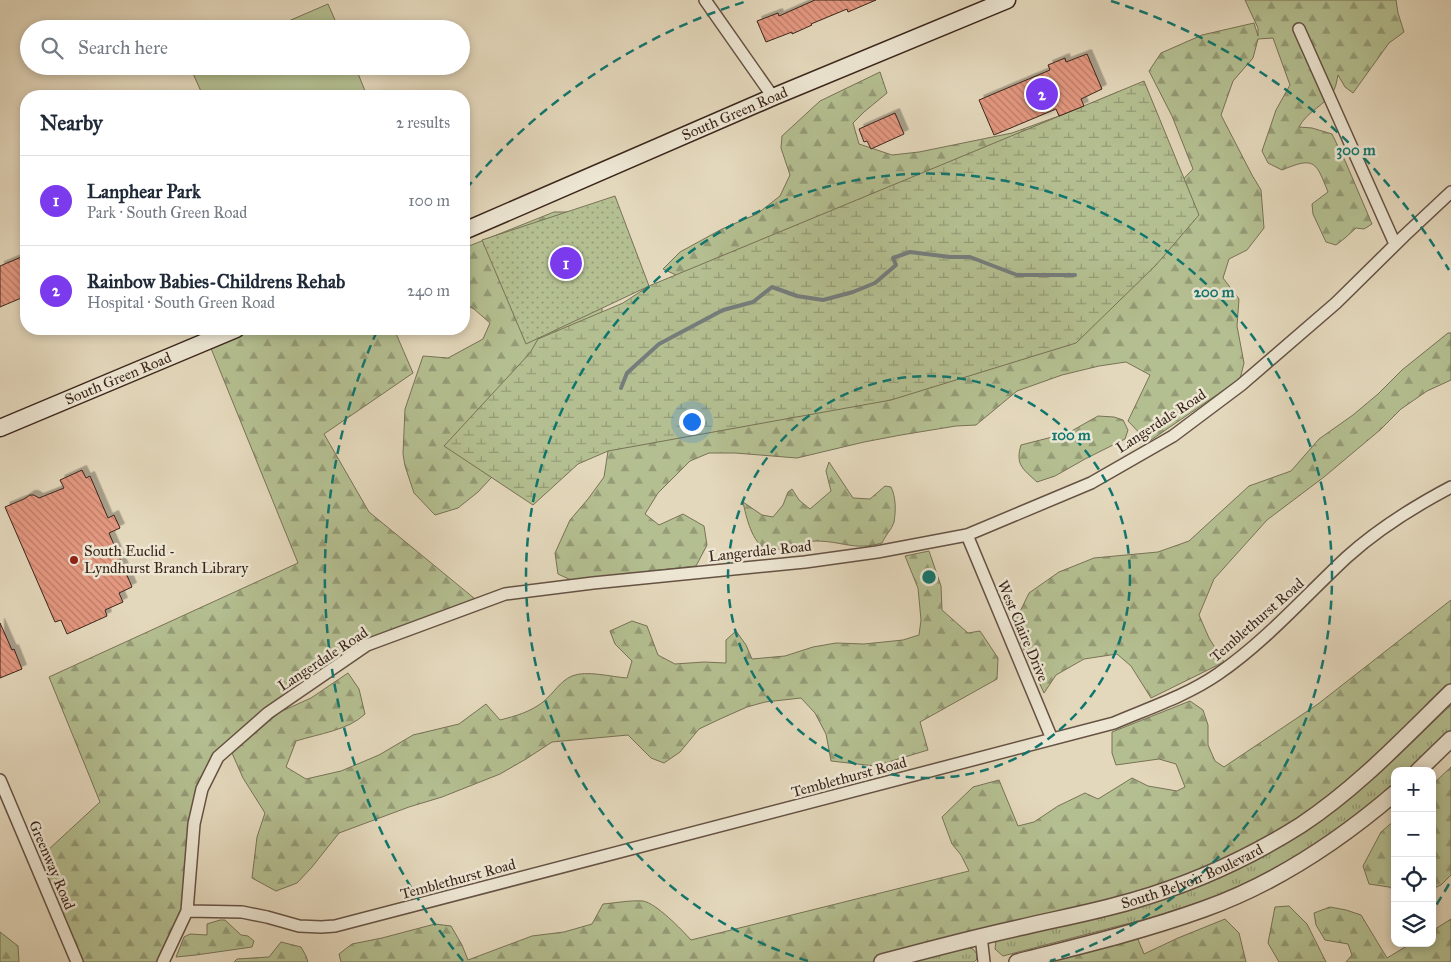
<!DOCTYPE html>
<html lang="en">
<head>
<meta charset="utf-8">
<style>
  :root { --surface:#fff; --page:#f2f2f3; --text:#1f2937; --muted:#747a83; --line:#e0e1e3; --accent:#7c3aed }
  body { margin:0; font-family:"IM FELL Great Primer",serif; background:var(--page); color:var(--text) }
  .controls { position:absolute; right:15px; bottom:15px; display:grid; overflow:hidden; border-radius:10px; box-shadow:0 2px 8px #0003 }
  .controls button { width:45px; height:45px; display:grid; place-items:center; padding:0; border:0; border-bottom:1px solid var(--line); background:var(--surface); color:var(--text); font:25px sans-serif }
  .you { position:absolute; left:691px; top:421px; width:18px; height:18px; margin:-12px; border:4px solid #fff; border-radius:50%; background:#1a73e8; box-shadow:0 0 0 8px #1a73e833 }
  .badge { display:grid; place-items:center; width:32px; height:32px; border-radius:50%; background:var(--accent); color:#fff; font-size:16px; font-weight:700 }
  .pin { position:absolute; translate:-50% -50%; border:2px solid #fff; box-shadow:0 1px 5px #0006 }
  .list { margin:0; padding:0; list-style:none }
  h2 { display:flex; justify-content:space-between; align-items:center; height:65px; margin:0; padding:0 20px; font-size:21px }
  h2 small { font-size:16px; font-weight:400; color:var(--muted) }
  .list li { display:grid; grid-template-columns:32px 1fr auto; gap:15px; align-items:center; box-sizing:border-box; height:90px; padding:0 20px; border-top:1px solid var(--line) }
  .list b { display:block; font-size:19px; white-space:nowrap }
  .list p { margin:0; font-size:16px; white-space:nowrap; color:var(--muted) }
  .list em { font-size:16px; font-style:normal; color:var(--muted) }
  .icon { flex:none; width:28px; height:28px; fill:none; stroke:currentColor; stroke-width:2; stroke-linecap:round; stroke-linejoin:round }
  .map { position:relative; flex:none; width:1451px; height:962px; overflow:hidden }
  .search { position:absolute; background:var(--surface); box-shadow:0 2px 8px #0003; left:20px; top:20px; width:450px; height:55px; display:flex; align-items:center; gap:12px; box-sizing:border-box; padding:0 18px; border-radius:28px; color:var(--muted); font-size:19px }
  .panel { position:absolute; background:var(--surface); box-shadow:0 2px 8px #0003; left:20px; top:90px; width:450px; height:245px; border-radius:20px }
  .map>svg:first-child { display:block }
  .grass { fill:url(#grass-tufts); stroke:#787256 }
  .forest { fill:url(#forest-firs); stroke:#787256 }
  .wetland { fill:url(#wetland-marsh); stroke:#787256 }
  .park { fill:url(#park-dots); stroke:#787256 }
  .pitch { fill:#b4bf91; stroke:#787256 }
  .lines { fill:none; stroke-linecap:round; stroke-linejoin:round }
  .stream { stroke:#757d7c; stroke-width:4 }
  .building { fill:url(#building-back-hatch); stroke:#3b261c; filter:url(#shadow) }
  .minor-casing { stroke:#655244; stroke-width:14 }
  .tertiary-casing { stroke:#655244; stroke-width:18 }
  .secondary-casing { stroke:#3b261c; stroke-width:19 }
  .minor { stroke:#ede6d3; stroke-width:11 }
  .tertiary { stroke:#ede6d3; stroke-width:15 }
  .secondary { stroke:#ede6d3; stroke-width:16 }
  .ring { fill:none; stroke:#0f766e; stroke-width:2.5; stroke-dasharray:9 6 }
  .poi-dot { fill:#8f2418; stroke:#ede6d3; stroke-width:2 }
  .labels { text-anchor:middle; dominant-baseline:central; stroke-width:5; stroke-linejoin:round; paint-order:stroke }
  .street-label { font-size:15px; fill:#3b261c; stroke:#ede6d3 }
  .poi-label { font-size:15px; fill:#3b261c; stroke:#ede6d3; text-anchor:start }
  .centre { fill:#0f766e; stroke:#ede6d3; stroke-width:2.5 }
  .ring-label { font-size:15px; text-anchor:middle; font-weight:bold; fill:#0f766e; stroke:#ede6d3; stroke-width:5; stroke-linejoin:round; paint-order:stroke }
</style>
</head>
<body>
<div class="map">
<svg width="1451" height="962" viewBox="0 0 1451 962">
  <defs>
    <pattern id="grass-tufts" width="24" height="20" patternUnits="userSpaceOnUse" patternTransform="scale(1.25)"><rect width="24" height="20" fill="#b4bf91"/><path d="M3 7l-1-3M5 7V3M7 7l1-3M15 17l-1-3M17 17v-4M19 17l1-3" fill="none" stroke="#949b76"/></pattern>
    <pattern id="forest-firs" width="22" height="20" patternUnits="userSpaceOnUse" patternTransform="scale(1.25)"><rect width="22" height="20" fill="#b4bf91"/><path d="M5 1l3.5 6h-7zM16 11l3.5 6h-7z" fill="#949b76"/></pattern>
    <pattern id="wetland-marsh" width="20" height="14" patternUnits="userSpaceOnUse" patternTransform="scale(1.25)"><rect width="20" height="14" fill="#b4bf91"/><path d="M1 5h8M5 5V1M11 12h8M15 12V8" fill="none" stroke="#949b76"/></pattern>
    <pattern id="park-dots" width="8" height="8" patternUnits="userSpaceOnUse" patternTransform="scale(1.25)"><rect width="8" height="8" fill="#b4bf91"/><path d="M2 2h.1M6 6h.1" fill="none" stroke="#949b76" stroke-width="1.8" stroke-linecap="round"/></pattern>
    <pattern id="building-back-hatch" width="6" height="6" patternUnits="userSpaceOnUse" patternTransform="scale(1.25)"><rect width="6" height="6" fill="#e49880"/><path d="M-1 5l2 2M0 0l6 6M5-1l2 2" fill="none" stroke="#ba7c68"/></pattern>
    <filter id="shadow"><feDropShadow dx="4.5" dy="-4.5" stdDeviation="0" flood-color="#0004"/></filter>
  </defs>
  <rect width="100%" height="100%" fill="#e4d8bc"/>
  <filter id="stains"><feTurbulence type="fractalNoise" baseFrequency=".004" numOctaves="4"/><feColorMatrix values="0 0 0 0 .2 0 0 0 0 .09 0 0 0 0 .02 0 0 0 .5 -.17"/></filter>
  <radialGradient id="worn" r=".72"><stop offset=".6" stop-color="#630" stop-opacity="0"/><stop offset="1" stop-color="#630" stop-opacity=".3"/></radialGradient>
  <!-- grass -->
  <path class="grass" d="M1451 705V730L1409 771H1395V784L1374 803 1304 853 1237 890 1153 917 1003 956 995 949 996 941 1002 939 1229 872 1270 852 1342 805 1375 777Z
    M967 947 973 949 977 954V959L974 962H909Z"/>
  <!-- forest -->
  <path class="forest" d="M1245 0H1396L1398 13 1404 32 1389 43 1353 93 1345 87 1338 75C1337 80 1336 86 1334 90 1326 105 1307 111 1299 127L1312 128 1332 134 1346 163 1372 224 1364 229 1356 228 1345 238 1336 245 1326 242 1313 214 1312 204 1328 192C1316 162 1315 156 1282 170L1268 163 1262 151 1276 110 1290 85 1273 38 1258 39 1253 58 1233 81 1221 115 1252 175 1261 190 1264 228 1247 250 1229 259 1223 278 1239 299 1237 326 1244 363 1240 379 1148 442 1128 421 1150 375 1126 362 1099 366 1062 375 1017 391 976 425 956 426 901 435 864 442 797 458 735 453H709L690 461 658 493 645 514 659 525 683 514 704 526 707 545 696 566 571 580 558 574 555 553 570 520 588 499 604 477 608 451 1146 218 1193 169 1172 116 1149 71 1161 53 1202 35 1254 23 1258 36V28Z
    M880 72 887 93 864 112 853 123 859 144 892 155 919 152 968 142 1012 133 1078 109 1118 92 698 285 663 269 680 252 722 229 757 214 780 196 790 175 781 148 782 136 820 101Z
    M554 212H587L602 298V322L505 463 478 492 458 508 435 515 414 493 405 466 403 454 405 409 423 356 448 358 483 339 490 323 474 309 464 304V248Z
    M236 329H394L413 373 324 434 369 512 480 603 367 645 218 756 202 789 187 911 163 962H77L35 862 100 802 49 677 298 563 208 341Z
    M1448 333H1451V380L1427 391 1401 409 1380 430 1324 477 1267 520 1214 579 1199 615 1209 638 1224 662 1151 698 1131 666 1117 654 1084 659 1056 675 1044 693 1013 626 1029 593 1059 572 1094 558 1158 552 1189 541 1249 486 1291 471 1319 439 1353 415 1378 394 1402 370Z
    M1098 416 1114 417 1123 420 1128 430 1125 439 1085 459 1055 476 1037 482C1023 469 1015 465 1021 445L1068 433Z
    M829 462 853 498 870 499 885 486 891 487C896 497 896 511 894 522 892 529 885 536 882 543 854 551 842 541 816 541 809 541 801 545 794 547 786 548 775 551 767 549 752 544 746 516 743 502L762 515 773 517 783 505 788 492 792 489 799 500 810 509 831 491 826 471Z
    M929 551 941 586 942 610 968 633 980 631 998 658 997 679 920 722 928 750 875 766 831 761 826 734 815 713 801 698 765 702 747 707 720 719 699 729 680 752 664 763 651 758 628 735 552 742 526 759 500 774 442 797 409 807 339 833 312 867 297 883 276 891 252 878 257 837 265 813 243 778 232 753 280 712 311 698 348 673 359 689 365 714C349 730 318 734 296 741L286 767 306 779 341 771 379 755 413 735 459 724 486 704 500 720C516 716 530 712 543 702 554 693 560 681 572 676 586 670 612 677 627 678L632 661 615 644 610 631 632 621 647 626 658 655 675 664 704 662 726 663V640L736 631 746 645 752 659 785 656 813 647 836 643 864 644 903 640 919 635 921 620 918 588 905 556Z
    M1451 600V692L1348 790 1199 878 882 962H341L339 954 352 944 382 938 435 924 451 926 462 945 468 960 532 936 564 932 592 924 603 904C616 903 630 900 643 901 656 903 682 930 691 940L969 871 961 855 952 844 942 817 973 787 999 780 1018 826 1034 822 1058 806 1085 793 1098 799 1132 778 1148 786 1177 791 1185 787 1176 764 1159 759 1116 765 1112 753V732L1190 701 1203 710 1208 725V745L1215 761 1224 767 1318 704Z
    M1451 767V875L1441 885 1432 889V785Z
    M1395 820V890L1389 887 1369 884 1363 866 1381 832Z
    M1289 906 1307 924 1326 962H1279L1268 943 1275 907Z
    M1330 907 1346 910 1361 915 1387 958 1412 943H1432V931L1451 919V962H1346L1352 955 1348 944 1325 940 1316 925 1314 913Z
    M1225 919 1239 933 1246 962H1017L1135 932 1144 954 1178 938Z
    M220 920H225L241 935 248 936 254 941 252 947 196 955 176 957 184 937 190 934 207 935V924Z
    M0 932 18 946 19 962H0Z
    M281 942 301 947 306 956 308 962H234L237 959 269 957Z"/>
  <!-- wetland -->
  <path class="wetland" d="M1144 81 1199 215 1156 265 1076 343 891 400 608 451 578 464 533 505 444 446 530 353 538 339 623 303 649 286Z"/>
  <!-- park -->
  <path class="park" d="M615 196 649 286 526 344 482 240Z"/>
  <!-- pitch -->
  <path class="pitch" d="M328 4 339 29H270Z
    M203 66H355L367 96H203L192 71Z"/>
  <g class="lines">
    <!-- stream -->
    <path class="stream" d="M621 388 627 373 659 344 723 310 753 302 772 287 797 296 823 300 853 292 875 283 896 265 893 258 910 252 950 257H970L1017 275H1075"/>
  </g>
  <!-- building -->
  <path class="building" d="M815 0H876L848 12 847 9 811 24 812 25 792 34V32L766 42 757 21 778 13 779 16Z
    M1087 54 1102 89 1081 99 1084 106 1059 116 1056 109 994 135 979 100 1050 70 1048 65 1065 58 1066 62Z
    M895 113 904 134 871 149 867 141 864 142 859 129Z
    M26 255V296L0 307V266Z
    M82 470 86 478 90 476 108 518 114 515 120 528 109 533 132 587 119 593 123 602 105 610 107 616 67 634 61 620 55 622 5 507 24 499 30 495H34L39 498 64 488 60 480Z
    M0 623 12 650 14 649 22 669 0 678Z"/>
  <g class="lines">
    <!-- minor casing -->
    <g class="minor-casing">
      <path id="minor" d="M705 0 773 97
        M1299 29 1395 244
        M967 535 1052 739
        M0 780 77 962
        M187 911 242 912 267 917 299 926 321 927 335 926 1114 723C1149 708 1186 696 1218 674 1266 641 1304 597 1347 557 1378 529 1415 506 1451 487
        M981 936 984 962
        M163 962 187 911 194 824 202 789 218 757 268 713 367 645 505 594 593 583 805 562 877 552 967 535 1091 483 1173 436 1241 385 1336 303 1404 236 1451 192"/>
    </g>
    <!-- tertiary casing -->
    <g class="tertiary-casing">
      <g id="tertiary">
        <path d="M1418 771 1451 739"/>
        <path id="s1" d="M882 962C927 950 972 938 1018 928 1056 919 1095 912 1132 901 1191 884 1249 858 1301 825 1357 788 1403 739 1451 692"/>
        <path d="M1017 962C1080 946 1143 931 1204 909 1274 884 1339 841 1395 793"/>
      </g>
    </g>
    <!-- secondary casing -->
    <g class="secondary-casing">
      <g id="secondary">
        <path id="s2" d="M464 231 773 97 1007 0"/>
        <path id="s3" d="M0 428 236 329"/>
      </g>
    </g>
    <!-- minor -->
    <use href="#minor" class="minor"/>
    <!-- tertiary -->
    <use href="#tertiary" class="tertiary"/>
    <!-- secondary -->
    <use href="#secondary" class="secondary"/>
  </g>
  <!-- distance rings -->
  <g class="ring">
    <circle cx="929" cy="577" r="201"/>
    <path d="M808 961A403 403 0 1 1 1050 961"/>
    <path d="M1449 884A604 604 0 0 1 1433 910M463 961A604 604 0 0 1 377 331M466 189A604 604 0 0 1 747 1M1111 1A604 604 0 0 1 1449 270"/>
  </g>
  <!-- markers -->
  <circle class="poi-dot" cx="74" cy="560" r="5"/>
  <g class="labels">
    <!-- street labels -->
    <g class="street-label">
      <text stroke="none"><textPath href="#s2" startOffset="295">South Green Road</textPath></text>
      <text stroke="none"><textPath href="#s3" startOffset="128">South Green Road</textPath></text>
      <text transform="translate(1161 421) rotate(-33)">Langerdale Road</text>
      <text transform="translate(760 551) rotate(-6)">Langerdale Road</text>
      <text transform="translate(1257 620) rotate(-41)">Temblethurst Road</text>
      <text transform="translate(1023 631) rotate(67)">West Claire Drive</text>
      <text transform="translate(323 659) rotate(-33)">Langerdale Road</text>
      <text transform="translate(849 777) rotate(-15)">Temblethurst Road</text>
      <text transform="translate(52 865) rotate(67)">Greenway Road</text>
      <text stroke="none"><textPath href="#s1" startOffset="322">South Belvoir Boulevard</textPath></text>
      <text transform="translate(458 879) rotate(-15)">Temblethurst Road</text>
    </g>
    <!-- poi labels -->
    <g class="poi-label">
      <text x="84" y="551">South Euclid -<tspan x="84" dy="17">Lyndhurst Branch Library</tspan></text>
    </g>
  </g>
  <circle cx="929" cy="577" r="8" class="centre"/>
  <g class="ring-label">
    <text x="1356" y="155">300 m</text>
    <text x="1214" y="297">200 m</text>
    <text x="1071" y="440">100 m</text>
  </g>
  <rect width="100%" height="100%" filter="url(#stains)"/>
  <rect width="100%" height="100%" fill="url(#worn)"/>
</svg>
<div class="controls">
<button>+</button>
<button>−</button>
<button><svg class="icon" aria-label="locate" viewBox="0 0 24 24"><circle cx="12" cy="12" r="6"/><path d="M12 2v4M12 18v4M2 12h4M18 12h4"/></svg></button>
<button><svg class="icon" aria-label="layers" viewBox="0 0 24 24"><path d="M12 4l9 5-9 5-9-5zM3 14l9 5 9-5"/></svg></button>
</div>
<div class="you"></div>
<div class="pin badge" style="left:566px;top:263px">1</div>
<div class="pin badge" style="left:1042px;top:94px">2</div>
<div class="search"><svg class="icon" aria-label="search" viewBox="0 0 24 24"><circle cx="10" cy="10" r="6"/><path d="M15 15l6 6"/></svg>Search here</div>
<section class="panel">
<h2>Nearby<small>2 results</small></h2>
<ul class="list">
<li><span class="badge">1</span><div><b>Lanphear Park</b><p>Park · South Green Road</p></div><em>100 m</em></li>
<li><span class="badge">2</span><div><b>Rainbow Babies-Childrens Rehab</b><p>Hospital · South Green Road</p></div><em>240 m</em></li>
</ul>
</section>
</div>
</body>
</html>
